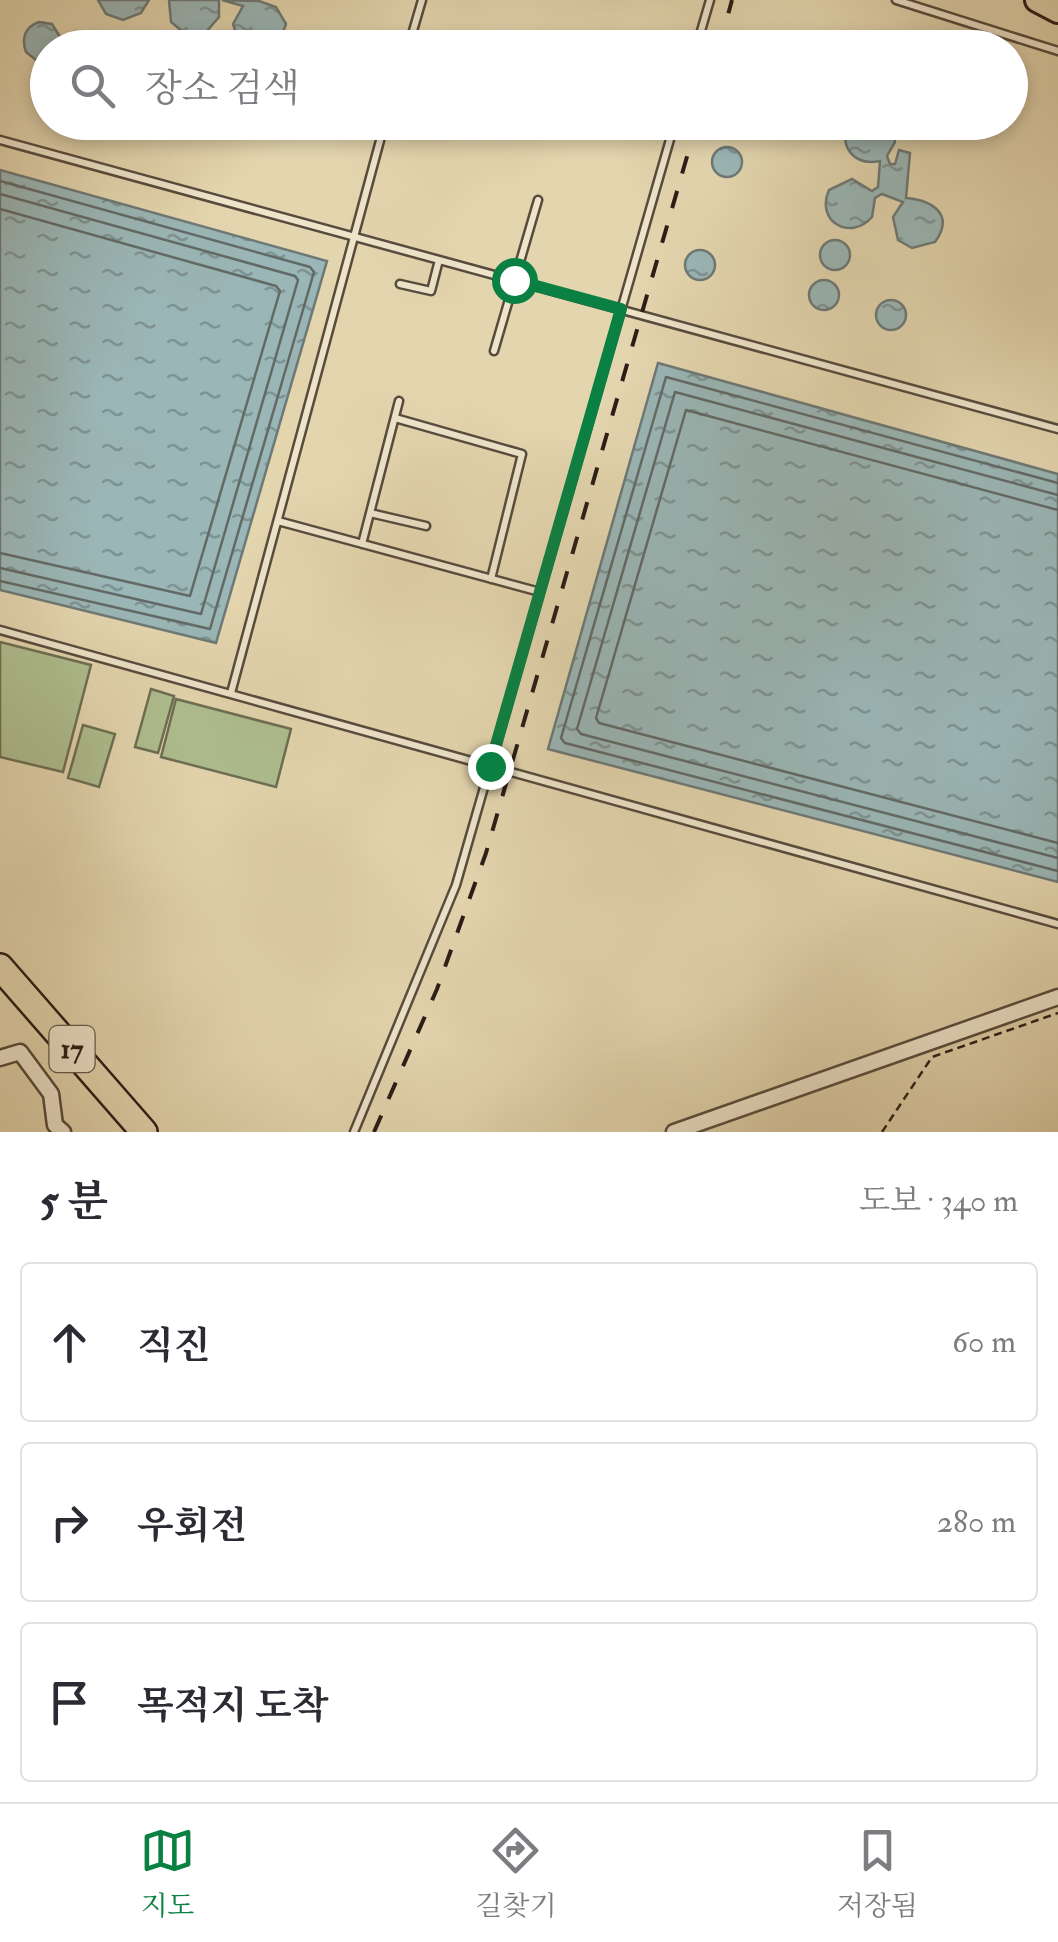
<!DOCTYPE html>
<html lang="ko">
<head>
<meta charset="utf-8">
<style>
  :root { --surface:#fff; --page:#f7f7f7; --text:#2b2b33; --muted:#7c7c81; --line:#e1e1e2; --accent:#0b8043 }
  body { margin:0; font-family:"IM FELL Double Pica","Noto Serif KR",serif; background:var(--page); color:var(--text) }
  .stop { position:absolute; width:30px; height:30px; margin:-22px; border:8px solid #0b8043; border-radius:50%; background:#fff }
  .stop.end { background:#0b8043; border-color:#fff; box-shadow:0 2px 10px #0008 }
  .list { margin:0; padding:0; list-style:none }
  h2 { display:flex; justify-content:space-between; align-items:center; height:130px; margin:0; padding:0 40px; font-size:42px }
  h2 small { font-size:32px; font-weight:400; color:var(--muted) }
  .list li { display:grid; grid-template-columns:65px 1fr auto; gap:30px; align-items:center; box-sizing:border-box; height:160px; margin:0 20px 20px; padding:0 20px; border:2px solid var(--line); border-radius:10px }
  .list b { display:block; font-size:38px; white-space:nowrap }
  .list em { font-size:32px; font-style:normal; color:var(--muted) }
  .icon { flex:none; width:55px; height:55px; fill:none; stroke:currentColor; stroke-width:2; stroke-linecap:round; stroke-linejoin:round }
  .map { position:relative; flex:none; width:1058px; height:1132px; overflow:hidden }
  .search { position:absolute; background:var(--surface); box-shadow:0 5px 15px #0003; left:30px; right:30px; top:30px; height:110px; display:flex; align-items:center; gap:25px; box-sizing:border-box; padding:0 35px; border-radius:55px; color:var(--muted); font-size:38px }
  .sheet { height:670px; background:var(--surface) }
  nav { display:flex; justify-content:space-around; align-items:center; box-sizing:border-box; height:140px; border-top:2px solid var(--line); background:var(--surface); font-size:28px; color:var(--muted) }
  nav a { display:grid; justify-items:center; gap:5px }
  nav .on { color:var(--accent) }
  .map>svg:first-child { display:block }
  .green { fill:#aebe8f; stroke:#6c6e53; stroke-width:2.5 }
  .water { fill:url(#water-ripples); stroke:#6d7976; stroke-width:2.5 }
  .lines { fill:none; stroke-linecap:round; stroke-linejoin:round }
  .shore { stroke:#626a66; stroke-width:2.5 }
  .service-casing { stroke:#584b3d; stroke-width:11 }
  .minor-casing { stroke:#584b3d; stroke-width:19 }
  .trunk-casing { stroke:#2a1d17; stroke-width:28 }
  .motorway-casing { stroke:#2a1d17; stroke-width:30 }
  .path { stroke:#2a1d17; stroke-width:2.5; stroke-dasharray:8 5; stroke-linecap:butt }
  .service { stroke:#ede4ca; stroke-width:6 }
  .minor { stroke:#ede4ca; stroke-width:14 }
  .trunk { stroke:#e3d5ae; stroke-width:22 }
  .motorway { stroke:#e3d5ae; stroke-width:25 }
  .rail { stroke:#2a1d17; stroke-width:4; stroke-dasharray:18 18; stroke-linecap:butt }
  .route { stroke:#0b8043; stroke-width:12 }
  .labels { text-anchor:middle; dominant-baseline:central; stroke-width:8; stroke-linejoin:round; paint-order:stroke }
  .shield { fill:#ede4ca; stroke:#64594d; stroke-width:2.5 }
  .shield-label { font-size:28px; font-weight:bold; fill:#2a1d17 }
</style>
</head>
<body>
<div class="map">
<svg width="1058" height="1132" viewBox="0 0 1058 1132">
  <defs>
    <pattern id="water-ripples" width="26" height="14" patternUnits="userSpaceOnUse" patternTransform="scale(2.5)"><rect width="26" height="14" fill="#9ab6b6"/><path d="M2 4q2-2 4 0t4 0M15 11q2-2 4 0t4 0" fill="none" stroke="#7e9393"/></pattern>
  </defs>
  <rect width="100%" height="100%" fill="#e3d5ae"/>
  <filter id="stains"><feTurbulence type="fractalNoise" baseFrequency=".002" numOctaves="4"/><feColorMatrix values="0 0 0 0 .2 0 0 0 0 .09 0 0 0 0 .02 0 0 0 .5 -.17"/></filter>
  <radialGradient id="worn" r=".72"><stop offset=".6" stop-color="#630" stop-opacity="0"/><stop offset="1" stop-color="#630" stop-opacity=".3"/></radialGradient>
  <!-- green -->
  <path class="green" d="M0 642 91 665 63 772 0 757Z
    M151 689 174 696 158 753 135 747Z
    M176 699 291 729 276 787 161 757Z
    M83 725 115 734 99 787 68 778Z"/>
  <!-- water -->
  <path class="water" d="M98 0H149L141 13 123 20 106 14Z
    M169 0H219V17L206 32 185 34 171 22Z
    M222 0 259 1 276 7 286 24 278 47H241L233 24 243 6Z
    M39 22 52 24 62 40 61 47 48 48 47 60H36L26 52C21 38 25 27 39 22Z
    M849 123 892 125 895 142 887 156 890 164H895L899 150 910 153 906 198C930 200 956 213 935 242L912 248 898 240 893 217 903 202 882 194 875 198 872 217C850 242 815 221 829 190L852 179 872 191 878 187 880 161C854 166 838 147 849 123Z
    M712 162a15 15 0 1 1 30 0a15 15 0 1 1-30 0Z
    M0 170 327 261 216 643 0 590Z
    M820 255a15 15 0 1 1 30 0a15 15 0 1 1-30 0Z
    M685 265a15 15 0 1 1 30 0a15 15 0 1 1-30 0Z
    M809 295a15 15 0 1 1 30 0a15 15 0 1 1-30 0Z
    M876 315a15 15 0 1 1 30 0a15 15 0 1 1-30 0Z
    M658 363 1058 474V882L548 749Z"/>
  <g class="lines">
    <!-- shore -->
    <path class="shore" d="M0 181 310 267 314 272 210 629 0 581
      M0 194 295 276 298 280 201 614 0 568
      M0 209 276 286 280 291 190 596 0 553
      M1058 483 666 377 561 738 565 743 1058 871
      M1058 495 675 392 577 729 581 734 1058 858
      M1058 510 686 410 596 718 599 723 1058 843"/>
    <!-- service casing -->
    <g class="service-casing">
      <path id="service" d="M896 0 1058 51
        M408 48 422 0
        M696 48 710 0
        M0 140 1058 429
        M400 284 431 291 439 260
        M494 351 538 200
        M395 418 522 454 491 579
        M370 513 426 526
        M278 521 540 592
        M362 544 399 401
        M0 630 1058 924
        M231 693 385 122
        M354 1132 456 885 675 122"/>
    </g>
    <!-- minor casing -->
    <g class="minor-casing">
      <path id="minor" d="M0 1058 20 1052 51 1094 55 1125 63 1132
        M674 1132 1058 997"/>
    </g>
    <!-- trunk casing -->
    <g class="trunk-casing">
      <path id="trunk" d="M1037 0 1058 11"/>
    </g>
    <!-- motorway casing -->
    <g class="motorway-casing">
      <path id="motorway" d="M0 967 144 1132"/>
    </g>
    <!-- path -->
    <path class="path" d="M882 1132 932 1057 1058 1013"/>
    <!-- service -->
    <use href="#service" class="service"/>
    <!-- minor -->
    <use href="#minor" class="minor"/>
    <!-- trunk -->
    <use href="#trunk" class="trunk"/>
    <!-- motorway -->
    <use href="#motorway" class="motorway"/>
    <!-- rail -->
    <path class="rail" d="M719 48 732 0
      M374 1132 437 989 486 853 697 122"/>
  </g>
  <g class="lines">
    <!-- route -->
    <path class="route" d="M490 766 621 309 514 280"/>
  </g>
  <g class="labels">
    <!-- shield labels -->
    <rect class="shield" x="49.5" y="1026" width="45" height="46" rx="8"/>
    <g class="shield-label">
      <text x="72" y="1049">17</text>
    </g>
  </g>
  <rect width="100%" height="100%" filter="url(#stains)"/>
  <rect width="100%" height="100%" fill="url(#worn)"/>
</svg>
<div class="stop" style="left:514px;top:280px"></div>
<div class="stop end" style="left:490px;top:766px"></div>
<div class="search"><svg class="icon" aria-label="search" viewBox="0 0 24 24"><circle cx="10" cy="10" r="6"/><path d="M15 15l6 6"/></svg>장소 검색</div>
</div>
<section class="sheet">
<h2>5 분<small>도보 · 340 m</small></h2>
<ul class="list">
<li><svg class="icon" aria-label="ahead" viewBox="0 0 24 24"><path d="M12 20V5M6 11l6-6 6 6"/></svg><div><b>직진</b></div><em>60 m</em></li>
<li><svg class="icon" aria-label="right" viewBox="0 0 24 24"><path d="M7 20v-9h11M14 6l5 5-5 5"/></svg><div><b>우회전</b></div><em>280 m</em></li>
<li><svg class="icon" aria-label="arrive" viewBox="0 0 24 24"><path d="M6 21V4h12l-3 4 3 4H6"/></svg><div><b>목적지 도착</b></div></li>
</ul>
</section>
<nav>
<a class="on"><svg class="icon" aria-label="map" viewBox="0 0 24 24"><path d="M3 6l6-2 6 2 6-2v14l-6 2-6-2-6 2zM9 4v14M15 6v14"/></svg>지도</a>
<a><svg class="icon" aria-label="directions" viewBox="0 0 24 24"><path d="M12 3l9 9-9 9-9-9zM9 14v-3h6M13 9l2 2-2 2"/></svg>길찾기</a>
<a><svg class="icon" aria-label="saved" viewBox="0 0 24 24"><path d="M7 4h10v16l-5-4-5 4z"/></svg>저장됨</a>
</nav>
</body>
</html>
